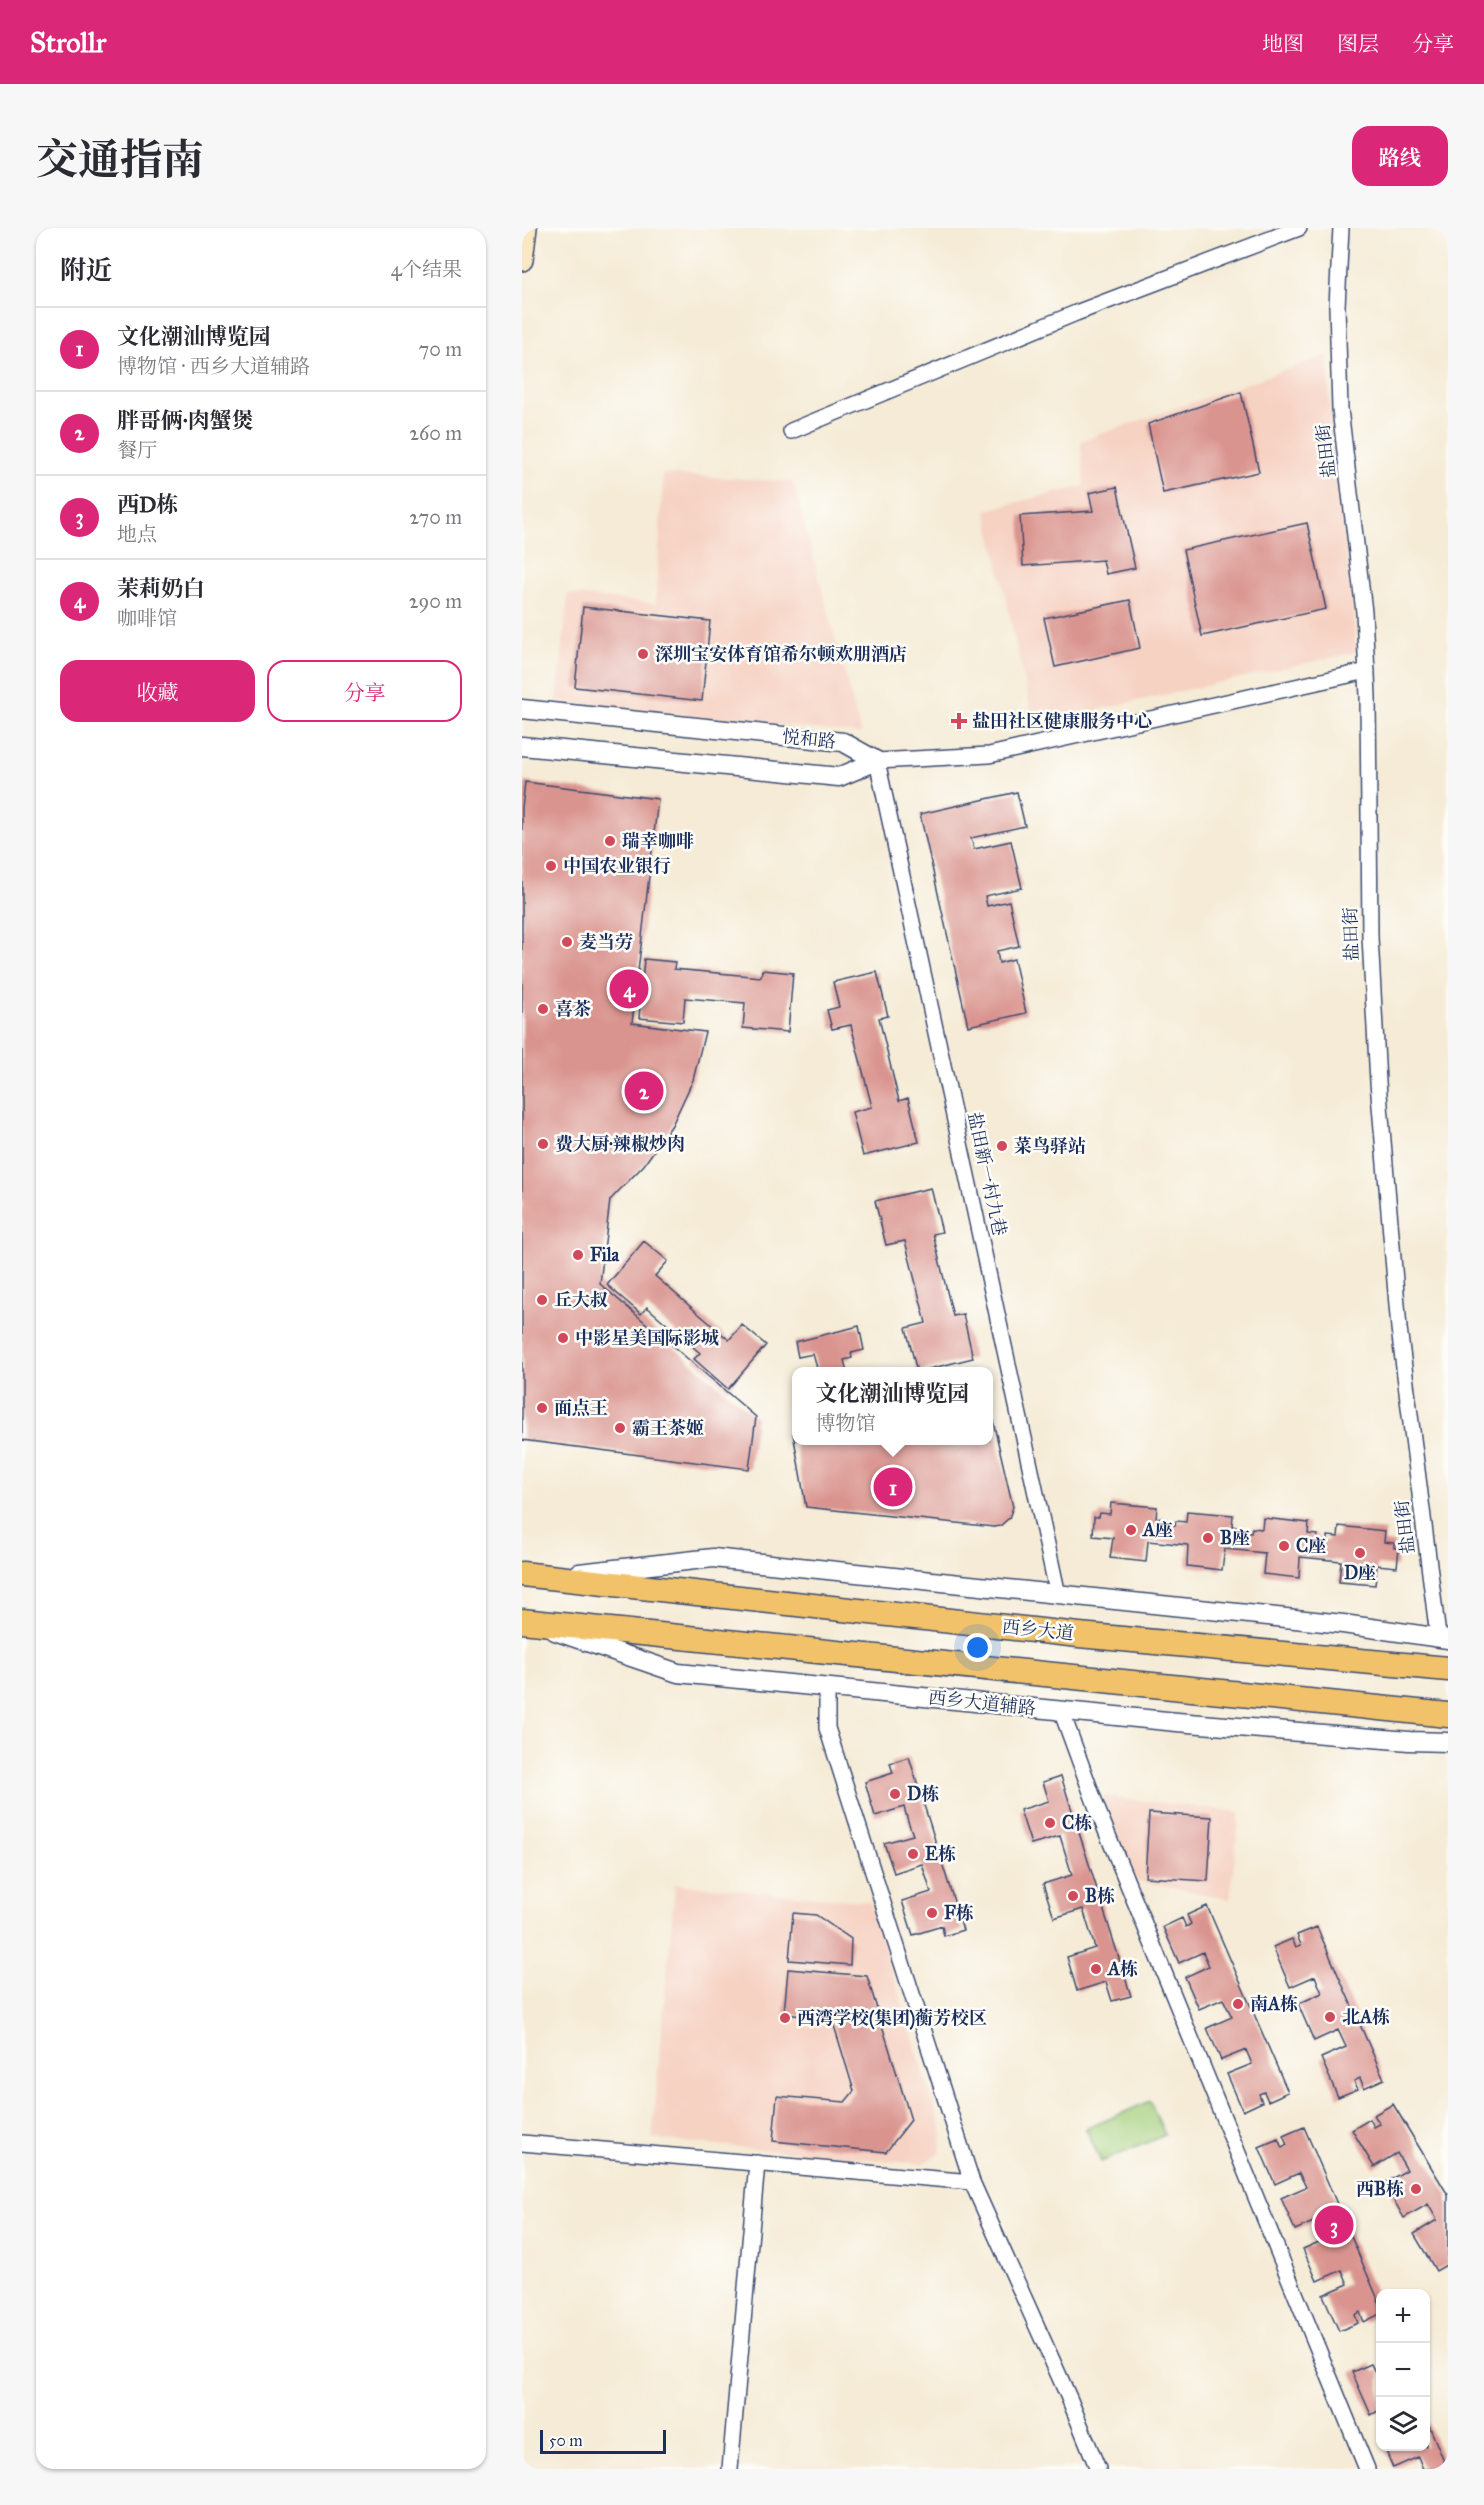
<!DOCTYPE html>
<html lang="zh">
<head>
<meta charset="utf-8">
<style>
  :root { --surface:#fff; --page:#f7f7f7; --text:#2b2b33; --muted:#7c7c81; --line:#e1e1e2; --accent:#db2777 }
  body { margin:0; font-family:"IM FELL Great Primer","Noto Serif SC",serif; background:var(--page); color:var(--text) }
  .controls { position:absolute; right:18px; bottom:18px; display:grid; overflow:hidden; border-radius:12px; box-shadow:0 2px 4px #0004 }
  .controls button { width:54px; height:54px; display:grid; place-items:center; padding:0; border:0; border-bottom:2px solid var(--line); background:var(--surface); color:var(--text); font:30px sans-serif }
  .scale { position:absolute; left:18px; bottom:15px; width:126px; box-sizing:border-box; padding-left:6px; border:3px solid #1b2f5e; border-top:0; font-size:16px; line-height:21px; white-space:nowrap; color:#1b2f5e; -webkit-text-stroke:4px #fdfcf7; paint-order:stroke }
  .you { position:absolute; left:456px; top:1420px; width:21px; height:21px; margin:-15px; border:4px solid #fff; border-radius:50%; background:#1a73e8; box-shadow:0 0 0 9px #1a73e833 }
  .badge { display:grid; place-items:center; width:39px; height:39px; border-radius:50%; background:var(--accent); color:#fff; font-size:20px; font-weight:700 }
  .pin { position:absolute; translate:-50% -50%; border:3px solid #fff; box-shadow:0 2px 6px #0006 }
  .popup { position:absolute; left:270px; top:1139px; width:201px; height:78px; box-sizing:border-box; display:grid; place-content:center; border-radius:12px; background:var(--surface); filter:drop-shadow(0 2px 4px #0005); font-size:20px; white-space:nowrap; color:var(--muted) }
  .popup b { font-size:22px; color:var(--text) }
  .popup::after { content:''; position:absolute; left:50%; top:100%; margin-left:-12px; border:12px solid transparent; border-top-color:var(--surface) }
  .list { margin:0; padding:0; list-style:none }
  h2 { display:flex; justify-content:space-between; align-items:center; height:78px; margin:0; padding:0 24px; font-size:26px }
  h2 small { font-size:20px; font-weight:400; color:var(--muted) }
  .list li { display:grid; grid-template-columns:39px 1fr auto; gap:18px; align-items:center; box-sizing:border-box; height:84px; padding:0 24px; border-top:2px solid var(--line) }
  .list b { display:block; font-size:22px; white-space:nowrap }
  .list p { margin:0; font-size:20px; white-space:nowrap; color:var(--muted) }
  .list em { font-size:20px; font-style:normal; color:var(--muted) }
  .actions { display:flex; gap:12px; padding:18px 24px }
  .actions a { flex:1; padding:14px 0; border:2px solid var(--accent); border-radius:18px; text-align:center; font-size:21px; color:var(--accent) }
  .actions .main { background:var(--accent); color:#fff }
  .icon { flex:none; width:33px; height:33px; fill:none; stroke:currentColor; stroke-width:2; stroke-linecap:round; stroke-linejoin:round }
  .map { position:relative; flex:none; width:926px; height:2241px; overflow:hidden; border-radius:18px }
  header { display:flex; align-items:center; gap:36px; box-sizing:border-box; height:84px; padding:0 30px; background:var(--accent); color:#fff }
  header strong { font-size:28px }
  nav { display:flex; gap:33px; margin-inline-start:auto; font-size:21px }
  .intro { display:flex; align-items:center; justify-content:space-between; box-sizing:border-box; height:144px; padding:0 36px }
  h1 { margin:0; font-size:42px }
  .button { padding:15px 27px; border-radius:18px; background:var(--accent); color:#fff; font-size:21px; font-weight:700 }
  main { display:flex; gap:36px; padding:0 36px }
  aside { flex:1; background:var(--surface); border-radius:18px; box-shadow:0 2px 4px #0004 }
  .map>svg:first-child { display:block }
  .built { fill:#f6d2c3 }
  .green { fill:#a3cf7c; stroke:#5f7f6d; stroke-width:1.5 }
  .building { fill:#da948f }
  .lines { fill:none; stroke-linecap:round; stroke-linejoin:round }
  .minor-casing { stroke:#3c4b70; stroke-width:18 }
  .tertiary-casing { stroke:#3c4b70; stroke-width:21 }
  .secondary-casing { stroke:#3c4b70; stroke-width:24 }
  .primary-casing { stroke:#3c4b70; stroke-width:27 }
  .minor { stroke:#fff; stroke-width:15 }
  .tertiary { stroke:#fff; stroke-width:18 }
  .secondary { stroke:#fae7c3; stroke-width:21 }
  .primary { stroke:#f2c26a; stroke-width:24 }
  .poi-dot { fill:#d1495b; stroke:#fdfcf7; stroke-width:2 }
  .labels { text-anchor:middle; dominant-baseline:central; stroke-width:5; stroke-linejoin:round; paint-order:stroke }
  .street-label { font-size:18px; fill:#1b2f5e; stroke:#fdfcf7 }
  .poi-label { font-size:18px; font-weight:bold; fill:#1b2f5e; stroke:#fdfcf7; text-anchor:start }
</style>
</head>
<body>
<header>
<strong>Strollr</strong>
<nav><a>地图</a><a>图层</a><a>分享</a></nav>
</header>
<div class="intro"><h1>交通指南</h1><a class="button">路线</a></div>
<main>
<aside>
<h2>附近<small>4个结果</small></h2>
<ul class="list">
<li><span class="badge">1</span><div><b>文化潮汕博览园</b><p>博物馆 · 西乡大道辅路</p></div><em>70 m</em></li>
<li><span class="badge">2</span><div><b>胖哥俩·肉蟹煲</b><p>餐厅</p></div><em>260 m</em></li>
<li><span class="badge">3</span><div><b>西D栋</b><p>地点</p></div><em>270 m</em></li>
<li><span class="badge">4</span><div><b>茉莉奶白</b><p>咖啡馆</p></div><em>290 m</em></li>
</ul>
<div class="actions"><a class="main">收藏</a><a>分享</a></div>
</aside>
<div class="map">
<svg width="926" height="2241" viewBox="0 0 926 2241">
  <rect width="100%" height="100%" fill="#fdfcf7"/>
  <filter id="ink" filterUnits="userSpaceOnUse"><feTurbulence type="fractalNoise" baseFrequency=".0167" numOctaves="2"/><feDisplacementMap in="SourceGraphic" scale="12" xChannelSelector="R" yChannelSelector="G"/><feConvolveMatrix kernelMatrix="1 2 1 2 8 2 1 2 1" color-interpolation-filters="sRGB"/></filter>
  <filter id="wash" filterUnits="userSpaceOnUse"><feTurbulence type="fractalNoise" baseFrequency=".008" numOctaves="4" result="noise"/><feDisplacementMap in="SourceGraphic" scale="24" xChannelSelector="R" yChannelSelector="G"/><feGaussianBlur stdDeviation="1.35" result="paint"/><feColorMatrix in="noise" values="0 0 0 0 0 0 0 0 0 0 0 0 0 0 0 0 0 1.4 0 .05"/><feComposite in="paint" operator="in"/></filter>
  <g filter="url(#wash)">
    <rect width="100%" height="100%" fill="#f5ebd6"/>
    <!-- built -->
    <path class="built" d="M806 127 808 182 832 385 834 424 512 496 464 282 562 258 559 213Z
      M141 246 271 254 339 506 35 473 46 366 134 376Z
      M579 1568 718 1584 708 1671 615 1653Z
      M153 1656 348 1674 421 1905 418 1925 400 1936 130 1911Z"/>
    <!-- green -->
    <path class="green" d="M628 1873 643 1907 579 1934 564 1901Z"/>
    <g id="blocks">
      <!-- building -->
      <path class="building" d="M719 164 737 244 641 265 626 196Z
        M595 259 613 340 584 346 581 332 501 338 498 288 571 283 567 265Z
        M785 295 804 381 680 408 661 322Z
        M608 372 618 420 533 439 522 390Z
        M61 379 188 393 180 473 53 459Z
        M3 554 136 571 110 795 183 804 171 852 150 897 122 937 88 972 78 1056 234 1189 227 1241 0 1212V580Z
        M495 564 503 598 449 610 452 621 489 613 500 660 463 668 465 678 487 673 497 718 475 723 477 735 492 731 504 785 446 798 398 586Z
        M122 731 153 734 152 741 239 749 240 742 271 745 266 804 221 800 223 775 163 770 161 794 117 790Z
        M355 744 366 788 357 790 377 873 386 870 397 914 341 928 330 884 350 879 329 797 310 801 305 782 317 779 311 754Z
        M409 960 420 1004 411 1006 431 1088 441 1086 451 1130 395 1144 384 1100 404 1095 383 1013 364 1017 353 973Z
        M122 1013 146 1033 133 1048 207 1112 220 1097 244 1117 206 1161 172 1131 178 1125 125 1079 119 1086 85 1057Z
        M337 1098 342 1122 329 1125 330 1130 322 1132 325 1144H285L295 1140 291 1126 276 1129 273 1114Z
        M467 1176 491 1279 487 1290 478 1298 472 1299 284 1279 271 1205 275 1204V1212H467Z
        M589 1275 635 1279 634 1290 644 1291 643 1296 648 1297H653L654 1293 664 1294 665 1283 711 1287 710 1298 720 1299 719 1304 729 1305 730 1300 740 1301 741 1290 787 1295 786 1306 796 1307 795 1312 806 1313V1308L816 1309 817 1298 863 1303 862 1314 872 1315V1320H877L875 1339 855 1337 853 1357 817 1354 819 1333 778 1329 777 1350 741 1346 743 1325 703 1321 700 1342 665 1338 666 1317 626 1313 624 1334 588 1330 591 1310 571 1308 572 1289H577L578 1285 588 1286Z
        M387 1529 441 1702 422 1708 420 1698 391 1707 380 1673 409 1664 400 1636 372 1645 362 1615 391 1607 386 1593 382 1579 353 1588 343 1554 371 1545 368 1535Z
        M539 1548 609 1768 590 1773 584 1754 555 1763 545 1729 573 1720 561 1681 532 1690 521 1656 550 1647 538 1608 509 1616 498 1582 527 1573 521 1554Z
        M627 1585 690 1589 686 1653 623 1649Z
        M685 1678 766 1864 746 1873 742 1864 737 1866 740 1874 721 1883 705 1846 730 1836 724 1822 699 1832 685 1800 710 1789 701 1771 677 1781 663 1749 687 1738 681 1724 657 1735 641 1699 660 1690 664 1699 669 1696 665 1687Z
        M271 1685 294 1687 329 1711 328 1737 267 1732Z
        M795 1699 862 1851 842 1860 838 1850 832 1853 836 1861 816 1869 799 1830 824 1819 816 1802 792 1813 776 1776 800 1765 793 1748 768 1759 751 1719 770 1711 774 1719 779 1717 775 1707Z
        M266 1741 345 1748 389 1892 364 1924 251 1913 255 1868 323 1874 332 1863 310 1791 262 1786Z
        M871 1876 926 1967V2036L914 2043 892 2006 915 1992 906 1976 882 1990 862 1955 885 1942 875 1925 852 1939 830 1902 848 1891 852 1899 858 1896 852 1887Z
        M782 1899 858 2076V2086L842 2094 838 2084 833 2087 836 2095 817 2103 801 2067 826 2056 820 2042 795 2053 781 2021 806 2010 798 1991 773 2002 759 1970 784 1959 777 1945 753 1956 737 1919 756 1911 760 1920 765 1917 761 1908Z
        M849 2136 853 2144 858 2142V2182L849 2187 830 2144Z
        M904 2190 925 2241H901L896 2229 871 2240 862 2218H904Z"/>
    </g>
  </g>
  <g filter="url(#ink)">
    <use href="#blocks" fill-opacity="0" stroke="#3c4b70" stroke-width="1.5"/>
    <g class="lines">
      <!-- minor casing -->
      <g class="minor-casing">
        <path id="minor" d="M819 0 815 78 818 181 842 384 846 468 848 709 856 854 877 1100 916 1408
          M269 203 554 85 777 0
          M536 1367 355 533 467 527 845 443
          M305 1460V1500L450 1954 547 2170 576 2241
          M539 1482 576 1583 845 2241
          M0 1915 450 1954
          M208 2241 235 1935"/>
      </g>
      <!-- tertiary casing -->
      <g class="tertiary-casing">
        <path id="tertiary" d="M0 481 321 514 355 533
          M0 518 317 549 355 533
          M57 1345 191 1330 821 1396 926 1411
          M33 1403 156 1445 655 1494 887 1513 926 1514"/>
      </g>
      <!-- secondary casing -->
      <g class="secondary-casing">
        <path id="secondary" d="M0 32 4 0"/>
      </g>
      <!-- primary casing -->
      <g class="primary-casing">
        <path id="primary" d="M0 1346 557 1407 926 1441
          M0 1393 926 1487"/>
      </g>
      <!-- minor -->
      <use href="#minor" class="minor"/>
      <!-- tertiary -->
      <use href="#tertiary" class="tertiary"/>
      <!-- secondary -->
      <use href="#secondary" class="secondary"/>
      <!-- primary -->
      <use href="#primary" class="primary"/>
    </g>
  </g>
  <!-- markers -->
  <g class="poi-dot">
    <circle cx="121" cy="426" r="6"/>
    <path d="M434 484h6v6h6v6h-6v6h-6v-6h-6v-6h6z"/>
    <circle cx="88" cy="613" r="6"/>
    <circle cx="29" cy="638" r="6"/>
    <circle cx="45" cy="714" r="6"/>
    <circle cx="21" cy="781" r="6"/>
    <circle cx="21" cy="916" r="6"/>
    <circle cx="480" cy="918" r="6"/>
    <circle cx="56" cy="1027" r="6"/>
    <circle cx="20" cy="1072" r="6"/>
    <circle cx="41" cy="1110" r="6"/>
    <circle cx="20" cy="1180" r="6"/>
    <circle cx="98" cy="1200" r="6"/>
    <circle cx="609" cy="1302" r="6"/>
    <circle cx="686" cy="1310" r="6"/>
    <circle cx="762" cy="1318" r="6"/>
    <circle cx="838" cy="1325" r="6"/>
    <circle cx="373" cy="1566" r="6"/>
    <circle cx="528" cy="1595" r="6"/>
    <circle cx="391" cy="1626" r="6"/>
    <circle cx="551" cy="1668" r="6"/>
    <circle cx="410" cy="1685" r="6"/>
    <circle cx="574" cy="1741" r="6"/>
    <circle cx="716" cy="1776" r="6"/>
    <circle cx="808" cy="1789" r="6"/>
    <circle cx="263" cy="1790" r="6"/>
    <circle cx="894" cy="1961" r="6"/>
  </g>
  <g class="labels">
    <!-- street labels -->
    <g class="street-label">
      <text transform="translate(804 223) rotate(-97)">盐田街</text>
      <text transform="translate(287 511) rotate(6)">悦和路</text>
      <text transform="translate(829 706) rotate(-92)">盐田街</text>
      <text transform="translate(465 946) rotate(78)">盐田新一村九巷</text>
      <text transform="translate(883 1299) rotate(-97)">盐田街</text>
      <text transform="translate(516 1402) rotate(6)">西乡大道</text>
      <text transform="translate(460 1475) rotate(6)">西乡大道辅路</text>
    </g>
    <!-- poi labels -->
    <g class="poi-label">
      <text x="133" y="426">深圳宝安体育馆希尔顿欢朋酒店</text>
      <text x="450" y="493">盐田社区健康服务中心</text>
      <text x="100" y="613">瑞幸咖啡</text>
      <text x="41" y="638">中国农业银行</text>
      <text x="57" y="714">麦当劳</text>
      <text x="33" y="781">喜茶</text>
      <text x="33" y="916">费大厨·辣椒炒肉</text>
      <text x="492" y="918">菜鸟驿站</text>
      <text x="68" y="1027">Fila</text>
      <text x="32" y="1072">丘大叔</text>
      <text x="53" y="1110">中影星美国际影城</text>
      <text x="32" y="1180">面点王</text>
      <text x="110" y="1200">霸王茶姬</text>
      <text x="621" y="1302">A座</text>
      <text x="698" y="1310">B座</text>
      <text x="774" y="1318">C座</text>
      <text x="838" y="1345" text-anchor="middle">D座</text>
      <text x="385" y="1566">D栋</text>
      <text x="540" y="1595">C栋</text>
      <text x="403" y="1626">E栋</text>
      <text x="563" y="1668">B栋</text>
      <text x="422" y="1685">F栋</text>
      <text x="586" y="1741">A栋</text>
      <text x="728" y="1776">南A栋</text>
      <text x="820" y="1789">北A栋</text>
      <text x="275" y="1790">西湾学校(集团)蘅芳校区</text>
      <text x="882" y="1961" text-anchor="end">西B栋</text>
    </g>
  </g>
</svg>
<div class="controls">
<button>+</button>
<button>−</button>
<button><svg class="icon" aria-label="layers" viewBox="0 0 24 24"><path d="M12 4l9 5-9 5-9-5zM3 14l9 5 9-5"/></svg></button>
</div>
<div class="scale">50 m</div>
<div class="you"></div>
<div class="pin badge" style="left:371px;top:1259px">1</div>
<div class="popup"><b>文化潮汕博览园</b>博物馆</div>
<div class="pin badge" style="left:122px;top:863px">2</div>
<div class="pin badge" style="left:812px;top:1997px">3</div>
<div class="pin badge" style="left:107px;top:761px">4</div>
</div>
</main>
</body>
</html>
